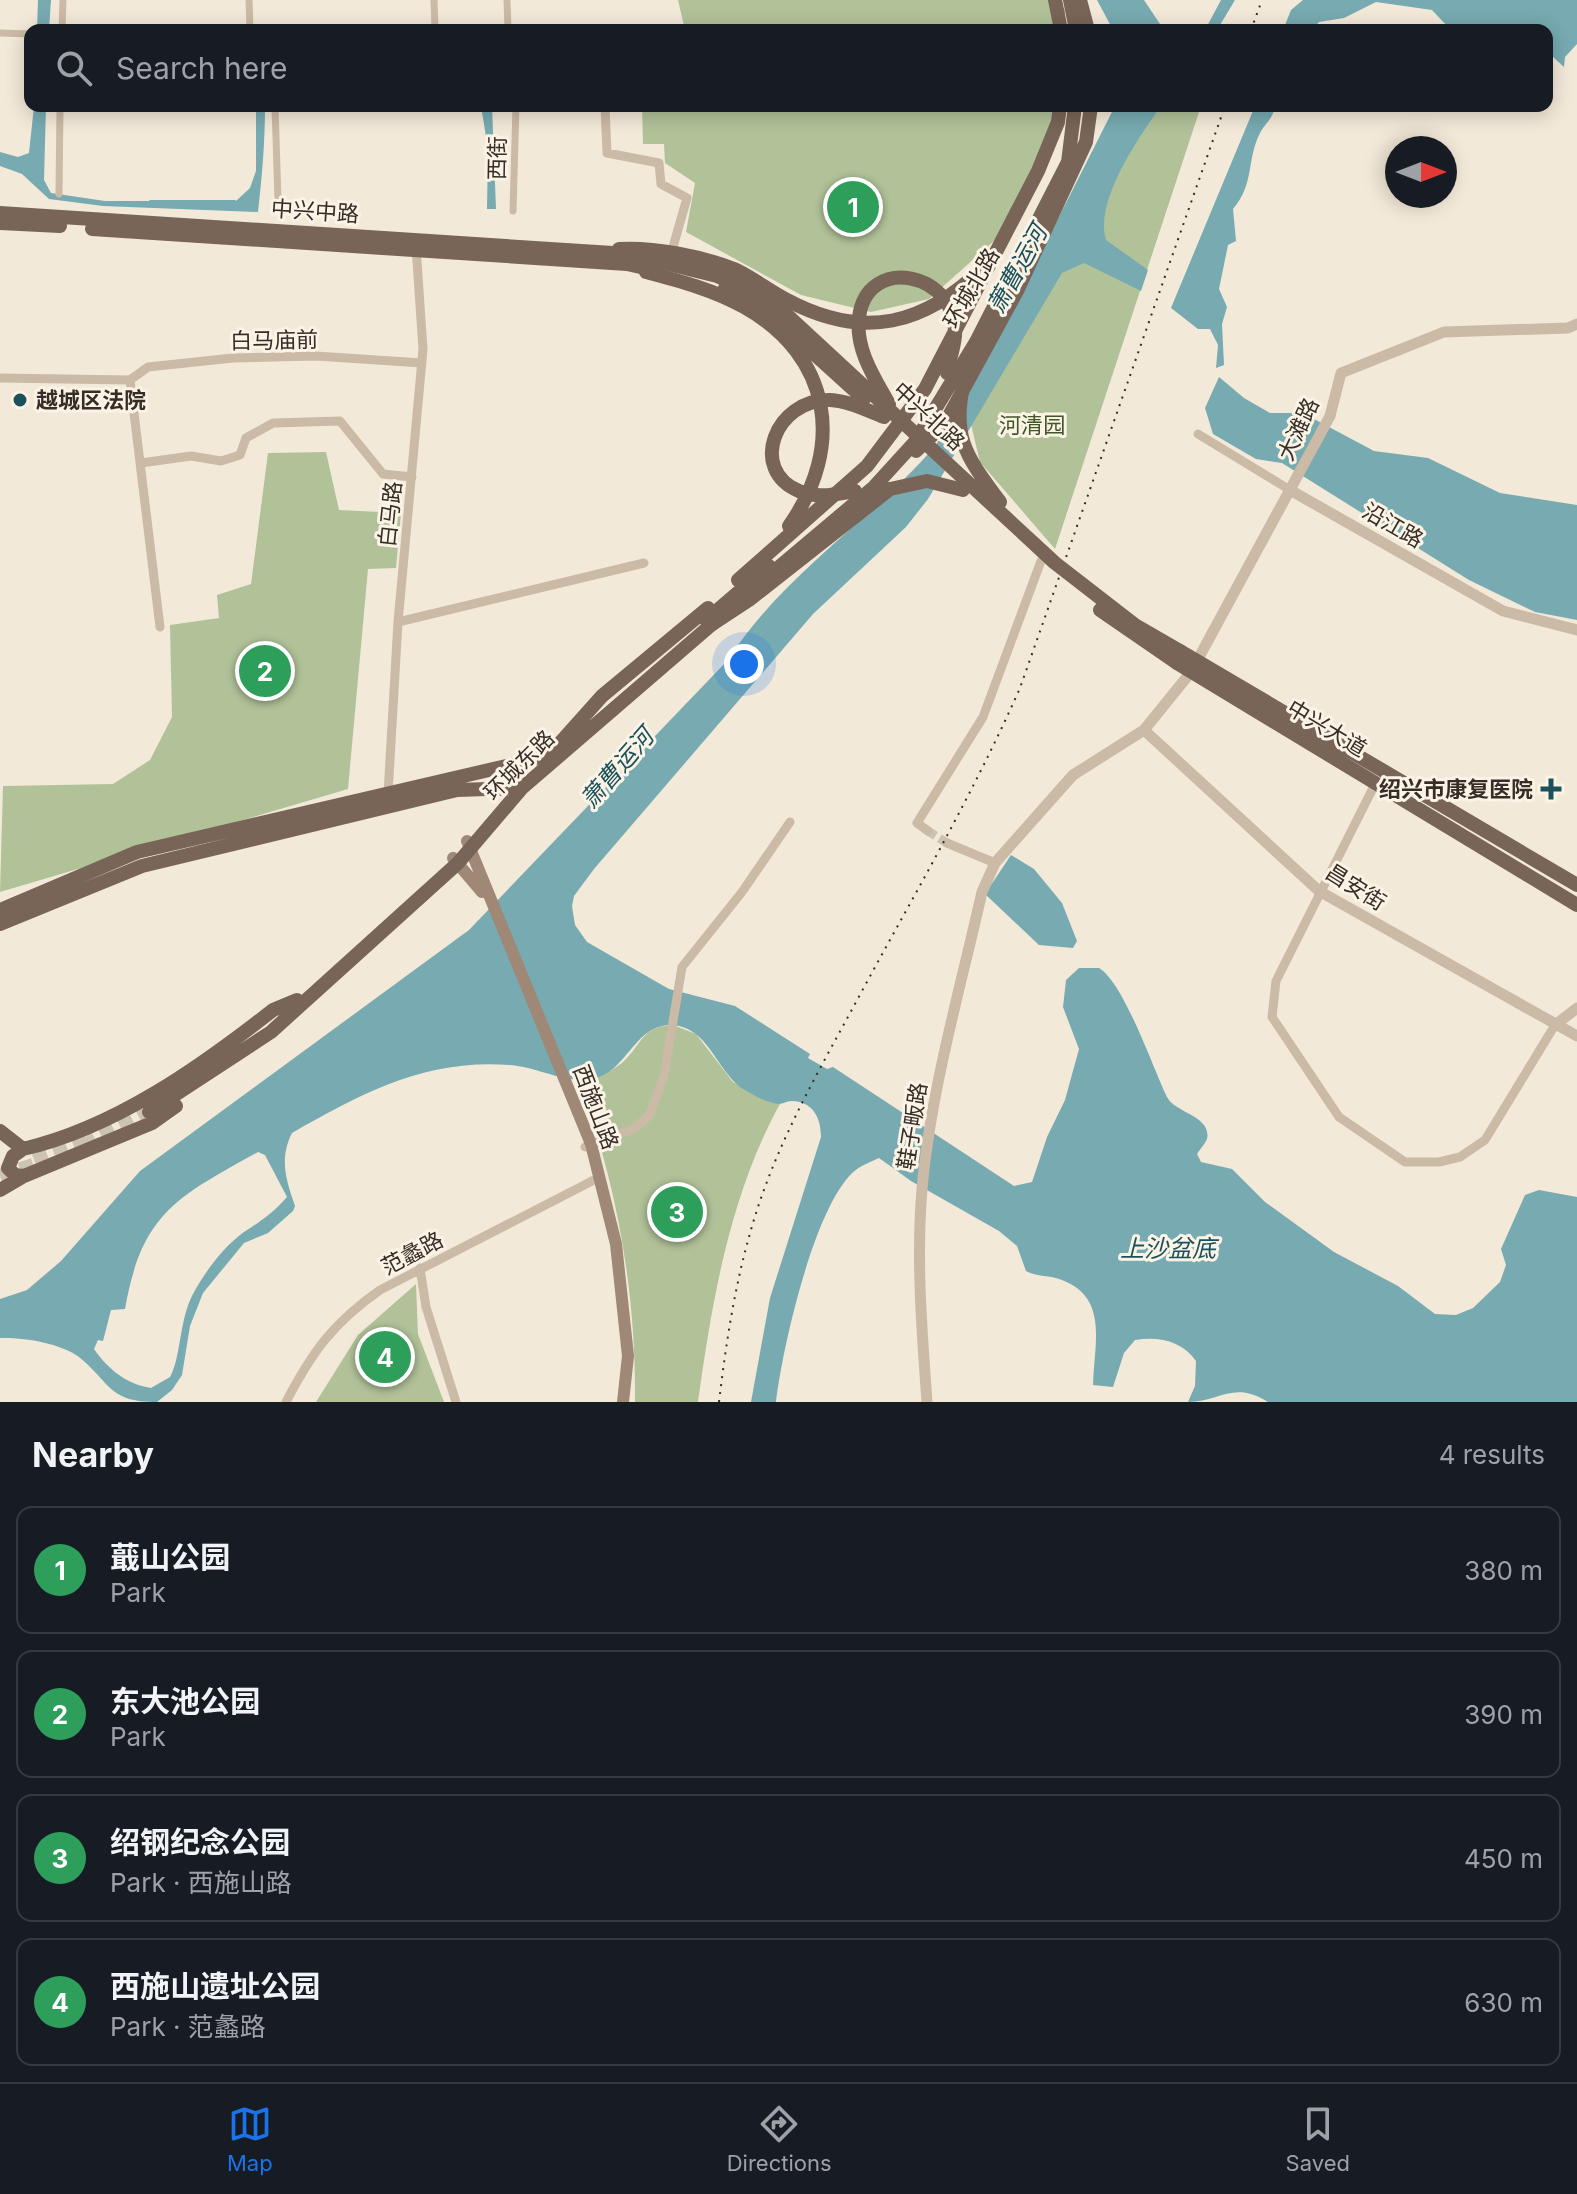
<!DOCTYPE html>
<html lang="en">
<head>
<meta charset="utf-8">
<style>
  :root { --surface:#171b24; --page:#242831; --text:#f1f3f6; --muted:#9ea1a6; --line:#363941; --accent:#1a73e8 }
  body { margin:0; font-family:Inter,"Noto Sans SC",sans-serif; background:var(--page); color:var(--text) }
  .compass { position:absolute; left:1385px; top:136px; width:72px; height:72px; border-radius:50%; background:var(--surface); box-shadow:0 4px 20px #0003; rotate:90deg }
  .you { position:absolute; left:744px; top:664px; width:28px; height:28px; margin:-20px; border:6px solid #fff; border-radius:50%; background:#1a73e8; box-shadow:0 0 0 12px #1a73e833 }
  .badge { display:grid; place-items:center; width:52px; height:52px; border-radius:50%; background:var(--accent); color:#fff; font-size:26px; font-weight:700 }
  .pin { position:absolute; translate:-50% -50%; border:4px solid #fff; box-shadow:0 2px 8px #0006 }
  .list { margin:0; padding:0; list-style:none }
  h2 { display:flex; justify-content:space-between; align-items:center; height:104px; margin:0; padding:0 32px; font-size:34px }
  h2 small { font-size:26px; font-weight:400; color:var(--muted) }
  .list li { display:grid; grid-template-columns:52px 1fr auto; gap:24px; align-items:center; box-sizing:border-box; height:128px; margin:0 16px 16px; padding:0 16px; border:2px solid var(--line); border-radius:16px }
  .list b { display:block; font-size:30px; white-space:nowrap }
  .list p { margin:0; font-size:26px; white-space:nowrap; color:var(--muted) }
  .list em { font-size:26px; font-style:normal; color:var(--muted) }
  .icon { flex:none; width:44px; height:44px; fill:none; stroke:currentColor; stroke-width:2; stroke-linecap:round; stroke-linejoin:round }
  .map { position:relative; flex:none; width:1577px; height:1402px; overflow:hidden }
  .search { position:absolute; background:var(--surface); box-shadow:0 4px 20px #0003; left:24px; right:24px; top:24px; height:88px; display:flex; align-items:center; gap:20px; box-sizing:border-box; padding:0 28px; border-radius:16px; color:var(--muted); font-size:30px }
  .sheet { height:680px; background:var(--surface) }
  nav { display:flex; justify-content:space-around; align-items:center; box-sizing:border-box; height:112px; border-top:2px solid var(--line); background:var(--surface); font-size:22px; color:var(--muted) }
  nav a { display:grid; justify-items:center; gap:4px }
  nav .on { color:var(--accent) }
  .map>svg:first-child { display:block }
  .green { fill:#b1c299 }
  .water { fill:#77aab1; fill-rule:evenodd }
  .lines { fill:none; stroke-linecap:round; stroke-linejoin:round }
  .stream { stroke:#77aab1; stroke-width:2 }
  .minor-tunnel { stroke:#cdc3b5; stroke-width:9; stroke-dasharray:9 4.5; stroke-linecap:butt }
  .primary-tunnel { stroke:#cdc3b5; stroke-width:14; stroke-dasharray:14 7; stroke-linecap:butt }
  .pedestrian { stroke:#cbbaa5; stroke-width:7 }
  .minor { stroke:#cbbaa5; stroke-width:9 }
  .tertiary { stroke:#cbbaa5; stroke-width:11 }
  .secondary { stroke:#9f8876; stroke-width:12 }
  .primary { stroke:#796557; stroke-width:14 }
  .rail { stroke:#372d27; stroke-width:2; stroke-dasharray:2 6; stroke-linecap:butt }
  .primary-bridge { stroke:#796557; stroke-width:14 }
  .poi-dot { fill:#1a515a; stroke:#faf3e6; stroke-width:3 }
  .labels { text-anchor:middle; dominant-baseline:central; stroke-width:6; stroke-linejoin:round; paint-order:stroke }
  .street-label { font-size:22px; fill:#372d27; stroke:#faf3e6 }
  .poi-label { font-size:22px; font-weight:bold; fill:#372d27; stroke:#faf3e6; text-anchor:start }
  .park-label { font-size:22px; fill:#425629; stroke:#faf3e6 }
  .water-label { font-size:24px; font-style:italic; fill:#1a515a; stroke:#faf3e6 }
</style>
</head>
<body>
<div class="map">
<svg width="1577" height="1402" viewBox="0 0 1577 1402">
  <rect width="100%" height="100%" fill="#f3e9d9"/>
  <!-- green -->
  <path class="green" d="M678 0H1059L1065 10V30H685Z
    M642 106H1060L1004 232 929 299 871 312 801 295 686 232 695 183 665 163 664 144H643Z
    M1145 106H1201L1055 549 980 462 969 416Z
    M326 452 339 510 401 513 396 568 368 569 348 789 0 892 3 786 113 784 150 760 172 717 170 625 219 618 217 595 251 584 268 453Z
    M673 1025 696 1034 733 1082 780 1104C730 1194 712 1301 698 1402H635C636 1291 617 1183 578 1079 591 1080 614 1071 624 1061 642 1044 642 1026 673 1025Z
    M416 1284 418 1334 444 1402H316L358 1335Z"/>
  <!-- water -->
  <path class="water" d="M38 0H51L49 30H37Z
    M1097 0H1144L1164 30H1113Z
    M1221 0H1235L1217 30H1205Z
    M1303 0H1577V44L1565 57 1564 67 1553 57H1547V30H1451L1432 10 1376 2 1344 18 1319 22 1312 30H1283L1291 10Z
    M34 106H46L44 180 51 193 105 201H236L250 188 256 171V106H265C265 143 262 176 258 212L103 206 49 199 22 174 0 166V152L18 157 29 153Z
    M481 106H492L496 209H487L488 149Z
    M1115 106H1161C1139 137 1094 201 1106 240L1148 270 1141 291 1084 263 1062 273 928 499 906 527 813 614 594 869 574 896 572 906 575 925 587 942 669 989 735 1006 810 1054 808 1058 827 1069 833 1067 1014 1186 1032 1182 1047 1137 1065 1100 1079 1049 1063 1007 1066 980 1079 968H1099C1124 983 1152 1066 1167 1097 1175 1113 1212 1116 1207 1139 1205 1144 1200 1149 1197 1154L1201 1162 1232 1169 1265 1202 1334 1252 1398 1286 1435 1314 1456 1315 1473 1308 1500 1282 1506 1265 1501 1249 1525 1195 1539 1190 1577 1197V1402H1268C1234 1380 1219 1402 1188 1402L1195 1386 1196 1361C1182 1341 1159 1336 1135 1340L1124 1353 1113 1387 1093 1385C1094 1344 1109 1298 1062 1280 1050 1275 1037 1277 1026 1271L1017 1246 999 1231 911 1181 879 1158C872 1161 863 1165 857 1169 815 1200 782 1350 776 1402H751L770 1298 821 1137C821 1118 813 1101 791 1101 787 1101 783 1104 779 1104 770 1104 753 1095 745 1090 717 1074 709 1025 670 1025 633 1026 627 1073 592 1079 565 1084 535 1066 509 1065 425 1059 362 1093 292 1133 279 1159 286 1180 295 1206L293 1211 268 1233 244 1243 203 1293 190 1326 182 1375 172 1390 157 1402C108 1402 111 1383 79 1357 61 1343 22 1337 0 1338V1299L27 1290 61 1261 140 1171 469 930 727 661C783 574 870 522 936 445L1020 294ZM258 1152 265 1155 287 1197C273 1213 261 1221 244 1232 223 1247 205 1272 193 1294 179 1320 181 1358 170 1377L151 1388C126 1384 108 1369 94 1349L98 1340 103 1341 111 1310 125 1309C142 1212 178 1197 258 1152Z
    M1255 106H1275C1273 119 1266 122 1260 133 1246 161 1255 183 1233 209L1236 241 1228 245 1219 289 1227 307 1222 324 1224 365 1216 368 1218 345 1210 329H1198L1171 308Z
    M1219 377 1244 398 1270 413H1297L1314 419 1374 451 1428 458 1500 493 1577 505V620L1535 612 1469 580 1282 463 1256 459 1213 434 1205 408Z
    M1011 855 1034 869 1062 903 1077 941 1073 948 1039 945 985 894Z"/>
  <g class="lines">
    <!-- stream -->
    <path class="stream" d="M150 201H235"/>
    <!-- minor-tunnel -->
    <path class="minor-tunnel" d="M928 831 947 843"/>
    <!-- primary-tunnel -->
    <path class="primary-tunnel" d="M83 1146 149 1112
      M33 1157 88 1136
      M0 1176 45 1161"/>
    <!-- pedestrian -->
    <path class="pedestrian" d="M249 0 250 30
      M434 0 435 30
      M507 0 508 30
      M62 30 63 0
      M0 33 30 34
      M275 106 278 201
      M59 194 60 106
      M513 211 516 106"/>
    <!-- minor -->
    <path class="minor" d="M605 106 607 153 659 163 661 184 687 198 671 254
      M0 378 130 380 160 627
      M130 380 148 367 233 358 316 356 422 363
      M1198 434 1290 490
      M141 463 191 456 221 461 240 455 246 438 273 423 340 421 383 474 412 477
      M398 622 644 563
      M1375 784 1276 981 1272 1017 1339 1117 1405 1162H1439L1460 1157 1485 1140 1555 1025
      M388 794 398 622 423 349 416 247
      M928 831 917 823 983 717 1041 561
      M947 843 995 863
      M585 1147 633 1129 649 1116 664 1076 682 967 742 892 790 822
      M420 1268 426 1307 456 1402
      M286 1402C312 1352 333 1323 380 1290L594 1180"/>
    <!-- tertiary -->
    <path class="tertiary" d="M1290 490 1503 611 1577 630
      M1144 730 1319 891 1577 1036
      M1555 1025 1577 1008
      M927 1402C922 1332 916 1260 922 1189 931 1089 960 990 982 892L995 863 1073 775 1144 730 1191 672 1330 416 1341 373 1444 332 1568 328 1577 324"/>
    <!-- secondary -->
    <path class="secondary" d="M467 841 591 1144 616 1244 628 1356 623 1402
      M453 858 482 892"/>
    <!-- primary -->
    <path class="primary" d="M1055 0 1061 30
      M1070 0 1076 30
      M1080 0 1088 30
      M0 213 628 254
      M0 223 60 226
      M92 229 627 264
      M619 249C654 247 701 256 734 269 752 277 769 291 787 300 864 341 925 325 985 266
      M646 272C680 281 714 290 744 307 832 356 845 447 789 526
      M916 451 945 423 1017 291 1086 142 1091 106
      M890 489 927 481 963 490
      M765 579 874 487 915 442 976 342 1068 162 1075 106
      M738 580 867 466 925 389 1038 171 1058 122 1060 106
      M706 620 769 566
      M1180 651 1577 885
      M1177 663 1577 905
      M560 743 602 696 708 608
      M0 910 137 852 532 760 557 746
      M0 924 142 866 457 790 522 788
      M149 1112 271 1032 458 863 522 788 718 619
      M0 1131 23 1149C114 1128 199 1068 273 1010L297 1000
      M23 1149 13 1156 8 1168 15 1175 24 1176
      M0 1190 24 1176 152 1123 176 1106"/>
    <!-- rail -->
    <path class="rail" d="M1251 30 1262 0
      M719 1402C727 1335 737 1271 758 1207 780 1140 815 1077 849 1015 907 907 970 801 1020 688L1225 106"/>
    <!-- primary-bridge -->
    <path class="primary-bridge" d="M628 254 717 276 774 303 1055 563 1135 625 1180 651
      M627 264 658 271
      M724 290 769 313 864 399
      M965 378C950 436 966 456 1000 502
      M889 404C875 379 855 349 859 318 866 253 959 272 955 336 954 348 949 361 947 373
      M855 491C836 494 817 499 799 491 748 470 775 399 830 400 849 401 866 410 884 417
      M1100 610 1177 663
      M711 625 749 600 890 489"/>
  </g>
  <!-- markers -->
  <g class="poi-dot">
    <circle cx="20" cy="400" r="8"/>
    <path d="M1547 777h8v8h8v8h-8v8h-8v-8h-8v-8h8z"/>
  </g>
  <g class="labels">
    <!-- street labels -->
    <g class="street-label">
      <text transform="translate(497 158) rotate(-89)">西街</text>
      <text transform="translate(315 211) rotate(4)">中兴中路</text>
      <text transform="translate(971 288) rotate(-60)">环城北路</text>
      <text transform="translate(274 340) rotate(-1)">白马庙前</text>
      <text transform="translate(929 416) rotate(43)">中兴北路</text>
      <text transform="translate(1298 429) rotate(-65)">大滩路</text>
      <text transform="translate(390 514) rotate(-84)">白马路</text>
      <text transform="translate(1393 525) rotate(30)">沿江路</text>
      <text transform="translate(1327 728) rotate(31)">中兴大道</text>
      <text transform="translate(519 765) rotate(-45)">环城东路</text>
      <text transform="translate(1356 887) rotate(32)">昌安街</text>
      <text transform="translate(596 1107) rotate(69)">西施山路</text>
      <text transform="translate(912 1126) rotate(-81)">鞋子畈路</text>
      <text transform="translate(412 1253) rotate(-28)">范蠡路</text>
    </g>
    <!-- poi labels -->
    <g class="poi-label">
      <text x="36" y="400">越城区法院</text>
      <text x="1533" y="789" text-anchor="end">绍兴市康复医院</text>
    </g>
    <!-- park labels -->
    <g class="park-label">
      <text x="1032" y="425">河清园</text>
    </g>
    <!-- water labels -->
    <g class="water-label">
      <text transform="translate(1017 269) rotate(-61)">萧曹运河</text>
      <text transform="translate(617 768) rotate(-49)">萧曹运河</text>
      <text x="1168" y="1248">上沙盆底</text>
    </g>
  </g>
</svg>
<svg class="compass" viewBox="-18 -18 36 36"><path d="M0-13l5 13h-10z" fill="#e53935"/><path d="M0 13l5-13h-10z" fill="#9ea1a6"/></svg>
<div class="you"></div>
<div class="pin badge" style="left:853px;top:207px;background:#2e9e5b">1</div>
<div class="pin badge" style="left:265px;top:671px;background:#2e9e5b">2</div>
<div class="pin badge" style="left:677px;top:1212px;background:#2e9e5b">3</div>
<div class="pin badge" style="left:385px;top:1357px;background:#2e9e5b">4</div>
<div class="search"><svg class="icon" aria-label="search" viewBox="0 0 24 24"><circle cx="10" cy="10" r="6"/><path d="M15 15l6 6"/></svg>Search here</div>
</div>
<section class="sheet">
<h2>Nearby<small>4 results</small></h2>
<ul class="list">
<li><span class="badge" style="background:#2e9e5b">1</span><div><b>蕺山公园</b><p>Park</p></div><em>380 m</em></li>
<li><span class="badge" style="background:#2e9e5b">2</span><div><b>东大池公园</b><p>Park</p></div><em>390 m</em></li>
<li><span class="badge" style="background:#2e9e5b">3</span><div><b>绍钢纪念公园</b><p>Park · 西施山路</p></div><em>450 m</em></li>
<li><span class="badge" style="background:#2e9e5b">4</span><div><b>西施山遗址公园</b><p>Park · 范蠡路</p></div><em>630 m</em></li>
</ul>
</section>
<nav>
<a class="on"><svg class="icon" aria-label="map" viewBox="0 0 24 24"><path d="M3 6l6-2 6 2 6-2v14l-6 2-6-2-6 2zM9 4v14M15 6v14"/></svg>Map</a>
<a><svg class="icon" aria-label="directions" viewBox="0 0 24 24"><path d="M12 3l9 9-9 9-9-9zM9 14v-3h6M13 9l2 2-2 2"/></svg>Directions</a>
<a><svg class="icon" aria-label="saved" viewBox="0 0 24 24"><path d="M7 4h10v16l-5-4-5 4z"/></svg>Saved</a>
</nav>
</body>
</html>
